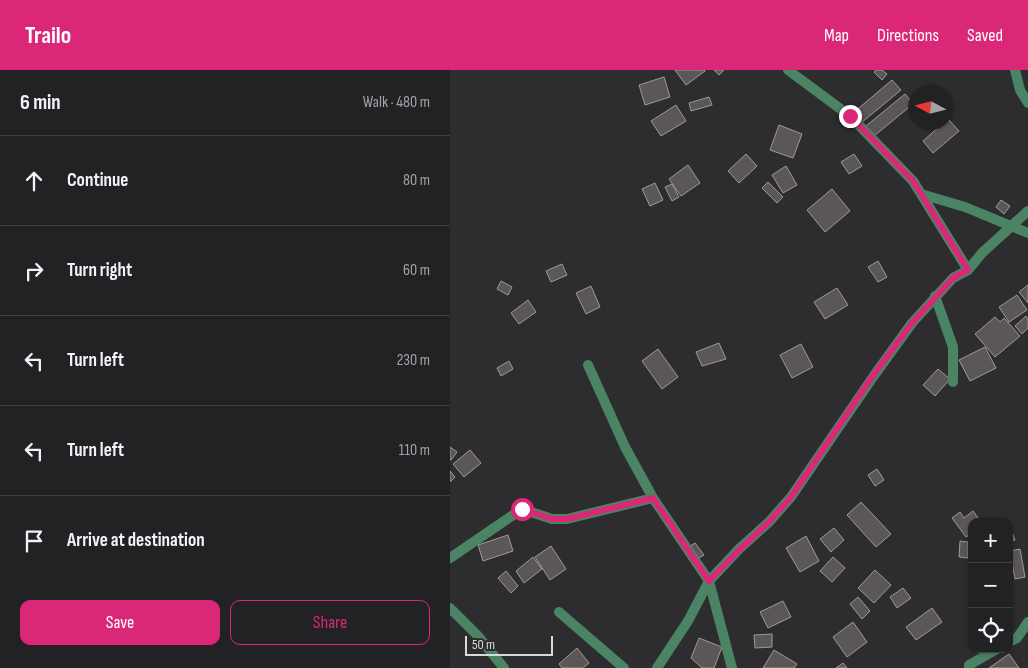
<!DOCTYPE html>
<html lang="en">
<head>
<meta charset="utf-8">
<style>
  :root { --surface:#222123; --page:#2a292b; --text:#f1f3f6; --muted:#a2a3a6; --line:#3f3e41; --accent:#db2777 }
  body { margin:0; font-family:"Sofia Sans Condensed",sans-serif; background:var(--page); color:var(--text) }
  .controls { position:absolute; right:15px; bottom:15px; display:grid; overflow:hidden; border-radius:10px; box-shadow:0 1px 4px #0004 }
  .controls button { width:45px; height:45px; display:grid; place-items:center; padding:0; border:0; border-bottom:1px solid var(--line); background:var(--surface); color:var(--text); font:25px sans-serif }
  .compass { position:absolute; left:458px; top:15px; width:45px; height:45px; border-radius:50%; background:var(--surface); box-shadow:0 1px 4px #0004; rotate:277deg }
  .scale { position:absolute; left:15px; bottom:12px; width:88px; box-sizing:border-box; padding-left:5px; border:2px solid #d8d8d9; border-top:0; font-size:14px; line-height:18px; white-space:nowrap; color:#d8d8d9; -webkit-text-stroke:4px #2d2c2f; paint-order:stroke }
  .stop { position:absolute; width:15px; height:15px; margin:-11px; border:4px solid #db2777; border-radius:50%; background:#fff }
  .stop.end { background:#db2777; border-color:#fff; box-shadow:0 1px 5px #0008 }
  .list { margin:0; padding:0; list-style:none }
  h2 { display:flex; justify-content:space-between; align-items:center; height:65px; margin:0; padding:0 20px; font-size:21px }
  h2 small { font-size:16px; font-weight:400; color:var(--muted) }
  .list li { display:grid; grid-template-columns:32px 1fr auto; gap:15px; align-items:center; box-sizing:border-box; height:90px; padding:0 20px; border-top:1px solid var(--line) }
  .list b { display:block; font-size:19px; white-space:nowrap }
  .list em { font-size:16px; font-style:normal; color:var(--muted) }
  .actions { display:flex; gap:10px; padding:15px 20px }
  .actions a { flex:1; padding:11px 0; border:1px solid var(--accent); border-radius:10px; text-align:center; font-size:18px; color:var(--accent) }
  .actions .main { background:var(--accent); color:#fff }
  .icon { flex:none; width:28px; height:28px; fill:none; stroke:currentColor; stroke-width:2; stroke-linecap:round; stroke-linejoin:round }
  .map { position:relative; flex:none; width:578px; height:598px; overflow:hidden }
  header { display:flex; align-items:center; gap:30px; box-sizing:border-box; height:70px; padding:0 25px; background:var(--accent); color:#fff }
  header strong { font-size:24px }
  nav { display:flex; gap:28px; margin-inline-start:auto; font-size:18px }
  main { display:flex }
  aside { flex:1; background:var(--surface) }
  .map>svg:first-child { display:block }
  .building { fill:#5a5756; stroke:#9e9a99 }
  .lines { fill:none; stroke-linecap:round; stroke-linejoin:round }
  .street { stroke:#4b8464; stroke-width:10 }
  .route { stroke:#db2777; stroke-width:6 }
</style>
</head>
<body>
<header>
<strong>Trailo</strong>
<nav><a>Map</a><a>Directions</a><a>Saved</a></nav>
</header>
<main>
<aside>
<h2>6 min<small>Walk · 480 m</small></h2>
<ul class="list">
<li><svg class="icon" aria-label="ahead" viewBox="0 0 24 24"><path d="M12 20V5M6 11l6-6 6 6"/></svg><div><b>Continue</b></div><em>80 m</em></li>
<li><svg class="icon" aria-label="right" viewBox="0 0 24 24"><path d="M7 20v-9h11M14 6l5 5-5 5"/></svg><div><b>Turn right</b></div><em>60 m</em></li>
<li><svg class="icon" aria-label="left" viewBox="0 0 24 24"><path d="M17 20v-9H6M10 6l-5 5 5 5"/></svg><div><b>Turn left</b></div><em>230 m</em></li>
<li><svg class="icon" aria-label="left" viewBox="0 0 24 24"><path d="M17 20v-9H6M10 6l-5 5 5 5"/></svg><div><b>Turn left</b></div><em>110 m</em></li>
<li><svg class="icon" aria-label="arrive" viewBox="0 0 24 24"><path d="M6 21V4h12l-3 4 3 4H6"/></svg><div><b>Arrive at destination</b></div></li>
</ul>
<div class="actions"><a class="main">Save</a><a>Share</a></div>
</aside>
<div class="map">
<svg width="578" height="598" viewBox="0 0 578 598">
  <rect width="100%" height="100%" fill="#2d2c2f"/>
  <!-- building -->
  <path class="building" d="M225 0H255V1L236 15Z
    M264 0H274L269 5Z
    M426 0H432L437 4 432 10 424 2Z
    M214 7 220 27 195 35 189 15Z
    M442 10 451 20 411 53 403 43Z
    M455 24 463 34 424 66 416 56Z
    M259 27 262 35 241 41 239 33Z
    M226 35 236 51 211 66 201 51Z
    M498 49 509 61 483 83 473 71Z
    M329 55 352 64 343 88 320 80Z
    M296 84 307 96 289 113 278 101Z
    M404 84 412 96 399 104 391 92Z
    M238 95 250 113 231 126 219 109Z
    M336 96 347 115 333 123 322 105Z
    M318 112 333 127 327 133 312 118Z
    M205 113 213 130 200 136 192 119Z
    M222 114 229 127 222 131 215 117Z
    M382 119 400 141 375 162 357 140Z
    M551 130 560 136 554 144 546 137Z
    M428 191 437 207 428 212 418 197Z
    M112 194 117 205 101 212 96 201Z
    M51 211 62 217 58 225 47 219Z
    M578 215V233L569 222Z
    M141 216 150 237 136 244 126 223Z
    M387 218 398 235 375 249 364 232Z
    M567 225 577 240 559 252 549 237Z
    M78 230 86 242 69 254 61 243Z
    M576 246 578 249V258L572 264 565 256Z
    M545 247 550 252 554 248 570 266 545 287 525 264Z
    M269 273 276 289 252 296 246 282Z
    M351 274 363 297 342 308 330 285Z
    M535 277 546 298 520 311 509 290Z
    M208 279 228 307 212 319 192 291Z
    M59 291 63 299 51 306 47 298Z
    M488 299 500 309 485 326 473 315Z
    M0 377 7 382 1 390H0Z
    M20 380 31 393 14 407 3 394Z
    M427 399 434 410 425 416 418 405Z
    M0 401 5 407 0 412Z
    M411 432 441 464 426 477 397 445Z
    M523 441 531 452H522V463L516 467 502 448 510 442 514 448Z
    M559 454 565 470 559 472Z
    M384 458 394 470 381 482 370 469Z
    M58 465 63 481 33 491 28 475Z
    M356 466 369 491 350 502 336 478Z
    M510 471 518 472V488L509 487Z
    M245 473 254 485 246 490 237 478Z
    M101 476 116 499 100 510 85 487Z
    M570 479 575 507 565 509 560 481Z
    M83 487 92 499 74 513 66 501Z
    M383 487 395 498 382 512 370 501Z
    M425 500 441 515 424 533 408 518Z
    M56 501 68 516 61 523 48 508Z
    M453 518 461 528 447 538 440 527Z
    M408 527 420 541 412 549 400 534Z
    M333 531 341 547 318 558 310 542Z
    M482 538 492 552 466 570 456 557Z
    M403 552 417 572 397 587 383 567Z
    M322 564V577L305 578 304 565Z
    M249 568 272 577 264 598H252L241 588Z
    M127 578 139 593 133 598H112L109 594Z
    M324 580 347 594 344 598H313Z
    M559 584 569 598H539Z
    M393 593 397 598H386Z"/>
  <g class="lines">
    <!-- street -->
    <path class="street" d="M338 0 400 46 463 111 518 200
      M565 0 570 20 578 33
      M471 124 515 137 578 163
      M485 226 503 277V312
      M138 295 175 377 203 428 259 511 282 598
      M0 488 72 439 102 449H117L203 428
      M0 538 27 565 54 598
      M109 542 174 598
      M559 572 567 568 578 552
      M207 598 238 551 259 511 289 479 319 452 341 427 423 307 462 253 503 208 518 200 532 183 578 141
      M519 598V595L547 579"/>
  </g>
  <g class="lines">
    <!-- route -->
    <path class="route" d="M72 439 102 449H117L203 428 259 511 289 480 319 452 341 427 422 307 462 253 503 208 518 200 463 111 400 46"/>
  </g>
</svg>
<div class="controls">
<button>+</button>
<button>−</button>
<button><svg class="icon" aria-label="locate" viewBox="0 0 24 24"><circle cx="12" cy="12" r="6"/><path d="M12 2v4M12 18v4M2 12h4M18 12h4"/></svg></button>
</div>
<svg class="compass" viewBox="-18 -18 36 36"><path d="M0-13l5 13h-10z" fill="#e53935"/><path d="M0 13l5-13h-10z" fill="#a2a3a6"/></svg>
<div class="scale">50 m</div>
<div class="stop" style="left:72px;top:439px"></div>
<div class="stop end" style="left:400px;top:46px"></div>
</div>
</main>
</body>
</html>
